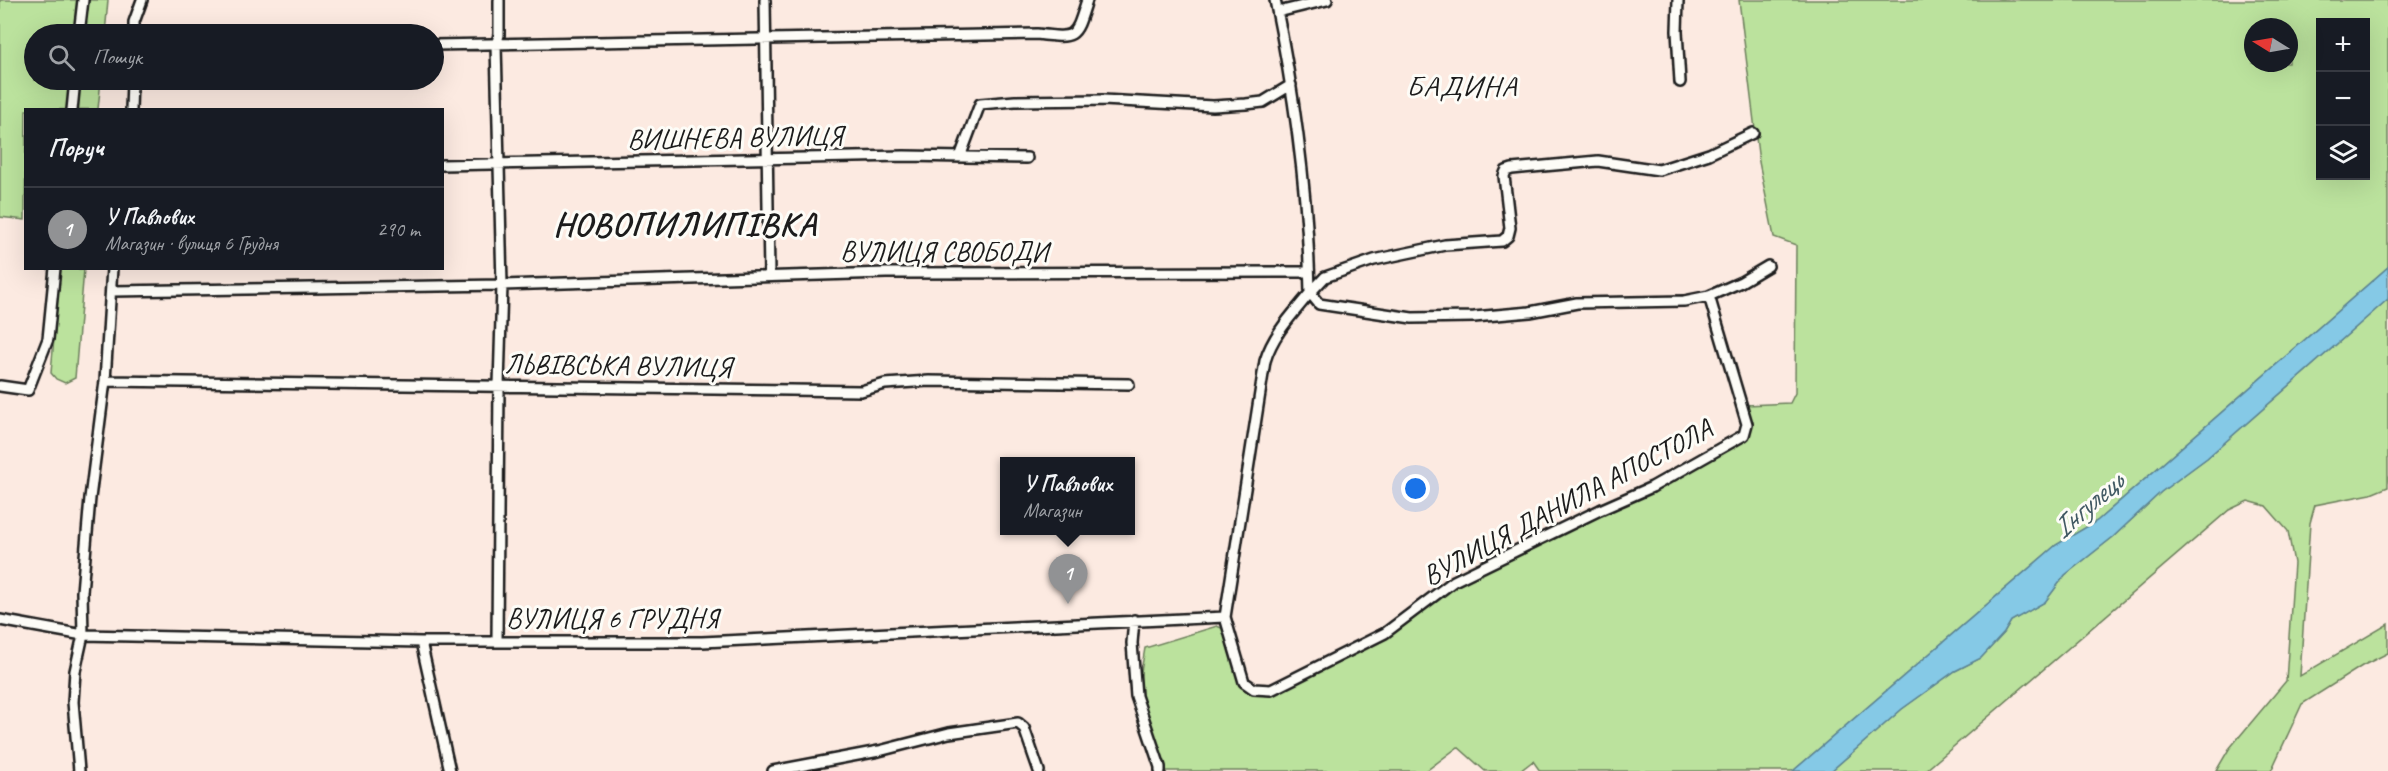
<!DOCTYPE html>
<html lang="uk">
<head>
<meta charset="utf-8">
<style>
  :root { --surface:#171b24; --page:#20242c; --text:#f1f3f6; --muted:#9ea1a6; --line:#363941; --accent:#919294 }
  body { margin:0; font-family:Caveat,sans-serif; background:var(--page); color:var(--text) }
  .controls { position:absolute; right:18px; top:18px; display:grid; overflow:hidden; border-radius:0px; box-shadow:0 6px 24px #0002 }
  .controls button { width:54px; height:54px; display:grid; place-items:center; padding:0; border:0; border-bottom:2px solid var(--line); background:var(--surface); color:var(--text); font:30px sans-serif }
  .compass { position:absolute; left:2244px; top:18px; width:54px; height:54px; border-radius:50%; background:var(--surface); box-shadow:0 6px 24px #0002; rotate:281deg }
  .you { position:absolute; left:1416px; top:489px; width:21px; height:21px; margin:-15px; border:4px solid #fff; border-radius:50%; background:#1a73e8; box-shadow:0 0 0 9px #1a73e833 }
  .badge { display:grid; place-items:center; width:39px; height:39px; border-radius:50%; background:var(--accent); color:#fff; font-size:20px; font-weight:700 }
  .pin { position:absolute; translate:-50% -50px; filter:drop-shadow(0 2px 3px #0008) }
  .pin::after { content:''; position:absolute; top:32px; width:21px; height:18px; background:inherit; clip-path:polygon(0 0,100% 0,50% 100%) }
  .popup { position:absolute; left:1000px; top:457px; width:135px; height:78px; box-sizing:border-box; display:grid; place-content:center; border-radius:0px; background:var(--surface); filter:drop-shadow(0 2px 4px #0005); font-size:20px; white-space:nowrap; color:var(--muted) }
  .popup b { font-size:22px; color:var(--text) }
  .popup::after { content:''; position:absolute; left:50%; top:100%; margin-left:-12px; border:12px solid transparent; border-top-color:var(--surface) }
  .list { margin:0; padding:0; list-style:none }
  h2 { display:flex; justify-content:space-between; align-items:center; height:78px; margin:0; padding:0 24px; font-size:26px }
  h2 small { font-size:20px; font-weight:400; color:var(--muted) }
  .list li { display:grid; grid-template-columns:39px 1fr auto; gap:18px; align-items:center; box-sizing:border-box; height:84px; padding:0 24px; border-top:2px solid var(--line) }
  .list b { display:block; font-size:22px; white-space:nowrap }
  .list p { margin:0; font-size:20px; white-space:nowrap; color:var(--muted) }
  .list em { font-size:20px; font-style:normal; color:var(--muted) }
  .icon { flex:none; width:33px; height:33px; fill:none; stroke:currentColor; stroke-width:2; stroke-linecap:round; stroke-linejoin:round }
  .map { position:relative; flex:none; width:2388px; height:771px; overflow:hidden }
  .search { position:absolute; background:var(--surface); box-shadow:0 6px 24px #0002; left:24px; top:24px; width:420px; height:66px; display:flex; align-items:center; gap:15px; box-sizing:border-box; padding:0 21px; border-radius:33px; color:var(--muted); font-size:22px }
  .panel { position:absolute; background:var(--surface); box-shadow:0 6px 24px #0002; left:24px; top:108px; width:420px; height:162px; border-radius:0px }
  .map>svg:first-child { display:block }
  .green { fill:#bbe29d; stroke:#6c7f5c; stroke-width:1.5; fill-rule:evenodd }
  .water { fill:#85c9e6; stroke:#5b8495; stroke-width:1.5 }
  .lines { fill:none; stroke-linecap:round; stroke-linejoin:round }
  .street-casing { stroke:#1c1c1c; stroke-width:14 }
  .street { stroke:#fdfcf7; stroke-width:9 }
  .labels { text-anchor:middle; dominant-baseline:central; stroke-width:6; stroke-linejoin:round; paint-order:stroke }
  .street-label { font-size:28px; fill:#1c1c1c; stroke:#fdfcf7 }
  .neighbourhood-label { font-size:30px; letter-spacing:1.5px; fill:#1c1c1c; stroke:#fdfcf7 }
  .water-label { font-size:30px; font-style:italic; fill:#415963; stroke:#fdfcf7 }
  .district-label { font-size:34px; font-weight:bold; letter-spacing:1.5px; fill:#1c1c1c; stroke:#fdfcf7 }
</style>
</head>
<body>
<div class="map">
<svg width="2388" height="771" viewBox="0 0 2388 771">
  <rect width="100%" height="100%" fill="#fceae1"/>
  <filter id="ink" filterUnits="userSpaceOnUse"><feTurbulence type="fractalNoise" baseFrequency=".0167" numOctaves="2"/><feDisplacementMap in="SourceGraphic" scale="12" xChannelSelector="R" yChannelSelector="G"/><feConvolveMatrix kernelMatrix="1 2 1 2 8 2 1 2 1" color-interpolation-filters="sRGB"/></filter>
  <g filter="url(#ink)">
    <!-- green -->
    <path class="green" d="M0 0H108L105 34H34V80H101L98 109 26 110 25 220 0 217Z
      M1739 0H2388V267L2097 521 2056 545 1793 771H1540L1533 761 1520 771H1485L1458 747 1426 771H1164L1165 767 1138 690 1145 648 1217 626 1226 630 1241 683 1270 693 1386 638 1455 583 1488 570 1660 487 1745 437 1746 405 1790 403 1795 393 1796 245 1774 237 1759 162ZM2320 22H2366V176H2320ZM2253 27H2289V63H2253Z
      M60 269H84L75 378 65 383 56 379 51 373Z
      M2388 299V487L2371 494 2315 505 2310 523 2300 676 2388 624V653L2362 666 2302 704 2271 771H2216L2229 749 2286 681 2294 563 2288 531 2266 506 2248 501 2229 510 1925 771H1831L1902 709 1955 671 1981 658 2004 633 2011 621 2045 602 2065 575 2113 537 2161 492 2207 458Z"/>
    <!-- water -->
    <path class="water" d="M2388 267V299L2207 458 2161 492 2113 537 2065 575 2045 602 2011 621 2004 633 1981 658 1955 671 1902 709 1831 771H1793L2056 545 2097 521Z"/>
    <g class="lines">
      <!-- street casing -->
      <g class="street-casing">
        <path id="street" d="M765 0 769 276
          M1275 0C1295 97 1308 194 1310 293 1293 314 1273 334 1265 361L1225 617 1244 682 1254 689 1271 690 1385 633 1454 581 1600 510 1652 487 1744 435 1747 424 1709 296
          M1678 0 1677 31 1680 82
          M1278 12 1327 0
          M79 34 83 0
          M134 34V22L142 0
          M434 45 1037 34C1077 39 1075 38 1087 0
          M72 110 75 80
          M131 110 132 80
          M1753 133 1709 154 1659 170 1598 161 1512 169 1506 171 1504 176 1510 228 1508 236 1502 241 1445 245 1374 260 1325 277 1310 293 1319 304 1412 318 1474 317 1530 312 1577 303 1684 301 1709 296 1741 282 1768 266
          M960 157 980 104 1015 101 1103 100 1213 106 1246 104 1263 102 1291 85
          M442 165 904 156 1027 158
          M111 291 502 285 886 273 1309 272
          M105 381 861 391 885 384 929 381 1129 384
          M0 386 28 390 48 339 55 268
          M0 620 83 635 421 642H702L1225 617
          M1134 620 1132 643 1136 696 1160 767V771
          M497 641 499 385 502 285 496 45 499 35V0
          M421 642 450 771
          M79 771 73 702 75 671 83 635 82 592 90 498 105 381 112 268
          M773 771 879 751 949 733 1018 723 1024 728 1039 771"/>
      </g>
      <!-- street -->
      <use href="#street" class="street"/>
    </g>
  </g>
  <g class="labels">
    <!-- street labels -->
    <g class="street-label">
      <text transform="translate(735 137) rotate(-1)">ВИШНЕВА ВУЛИЦЯ</text>
      <text x="944" y="251">ВУЛИЦЯ СВОБОДИ</text>
      <text transform="translate(618 365) rotate(1)">ЛЬВІВСЬКА ВУЛИЦЯ</text>
      <text transform="translate(1567 502) rotate(-28)">ВУЛИЦЯ ДАНИЛА АПОСТОЛА</text>
      <text x="612" y="618">ВУЛИЦЯ 6 ГРУДНЯ</text>
    </g>
    <!-- neighbourhood labels -->
    <g class="neighbourhood-label">
      <text x="1462" y="86">БАДИНА</text>
    </g>
    <!-- water labels -->
    <g class="water-label">
      <text transform="translate(2087 505) rotate(-41)">Інгулець</text>
    </g>
    <!-- district labels -->
    <g class="district-label">
      <text x="685" y="223">НОВОПИЛИПІВКА</text>
    </g>
  </g>
</svg>
<div class="controls">
<button>+</button>
<button>−</button>
<button><svg class="icon" aria-label="layers" viewBox="0 0 24 24"><path d="M12 4l9 5-9 5-9-5zM3 14l9 5 9-5"/></svg></button>
</div>
<svg class="compass" viewBox="-18 -18 36 36"><path d="M0-13l5 13h-10z" fill="#e53935"/><path d="M0 13l5-13h-10z" fill="#9ea1a6"/></svg>
<div class="you"></div>
<div class="pin badge" style="left:1068px;top:604px">1</div>
<div class="popup"><b>У Павлових</b>Магазин</div>
<div class="search"><svg class="icon" aria-label="search" viewBox="0 0 24 24"><circle cx="10" cy="10" r="6"/><path d="M15 15l6 6"/></svg>Пошук</div>
<section class="panel">
<h2>Поруч<small></small></h2>
<ul class="list">
<li><span class="badge">1</span><div><b>У Павлових</b><p>Магазин · вулиця 6 Грудня</p></div><em>290 m</em></li>
</ul>
</section>
</div>
</body>
</html>
